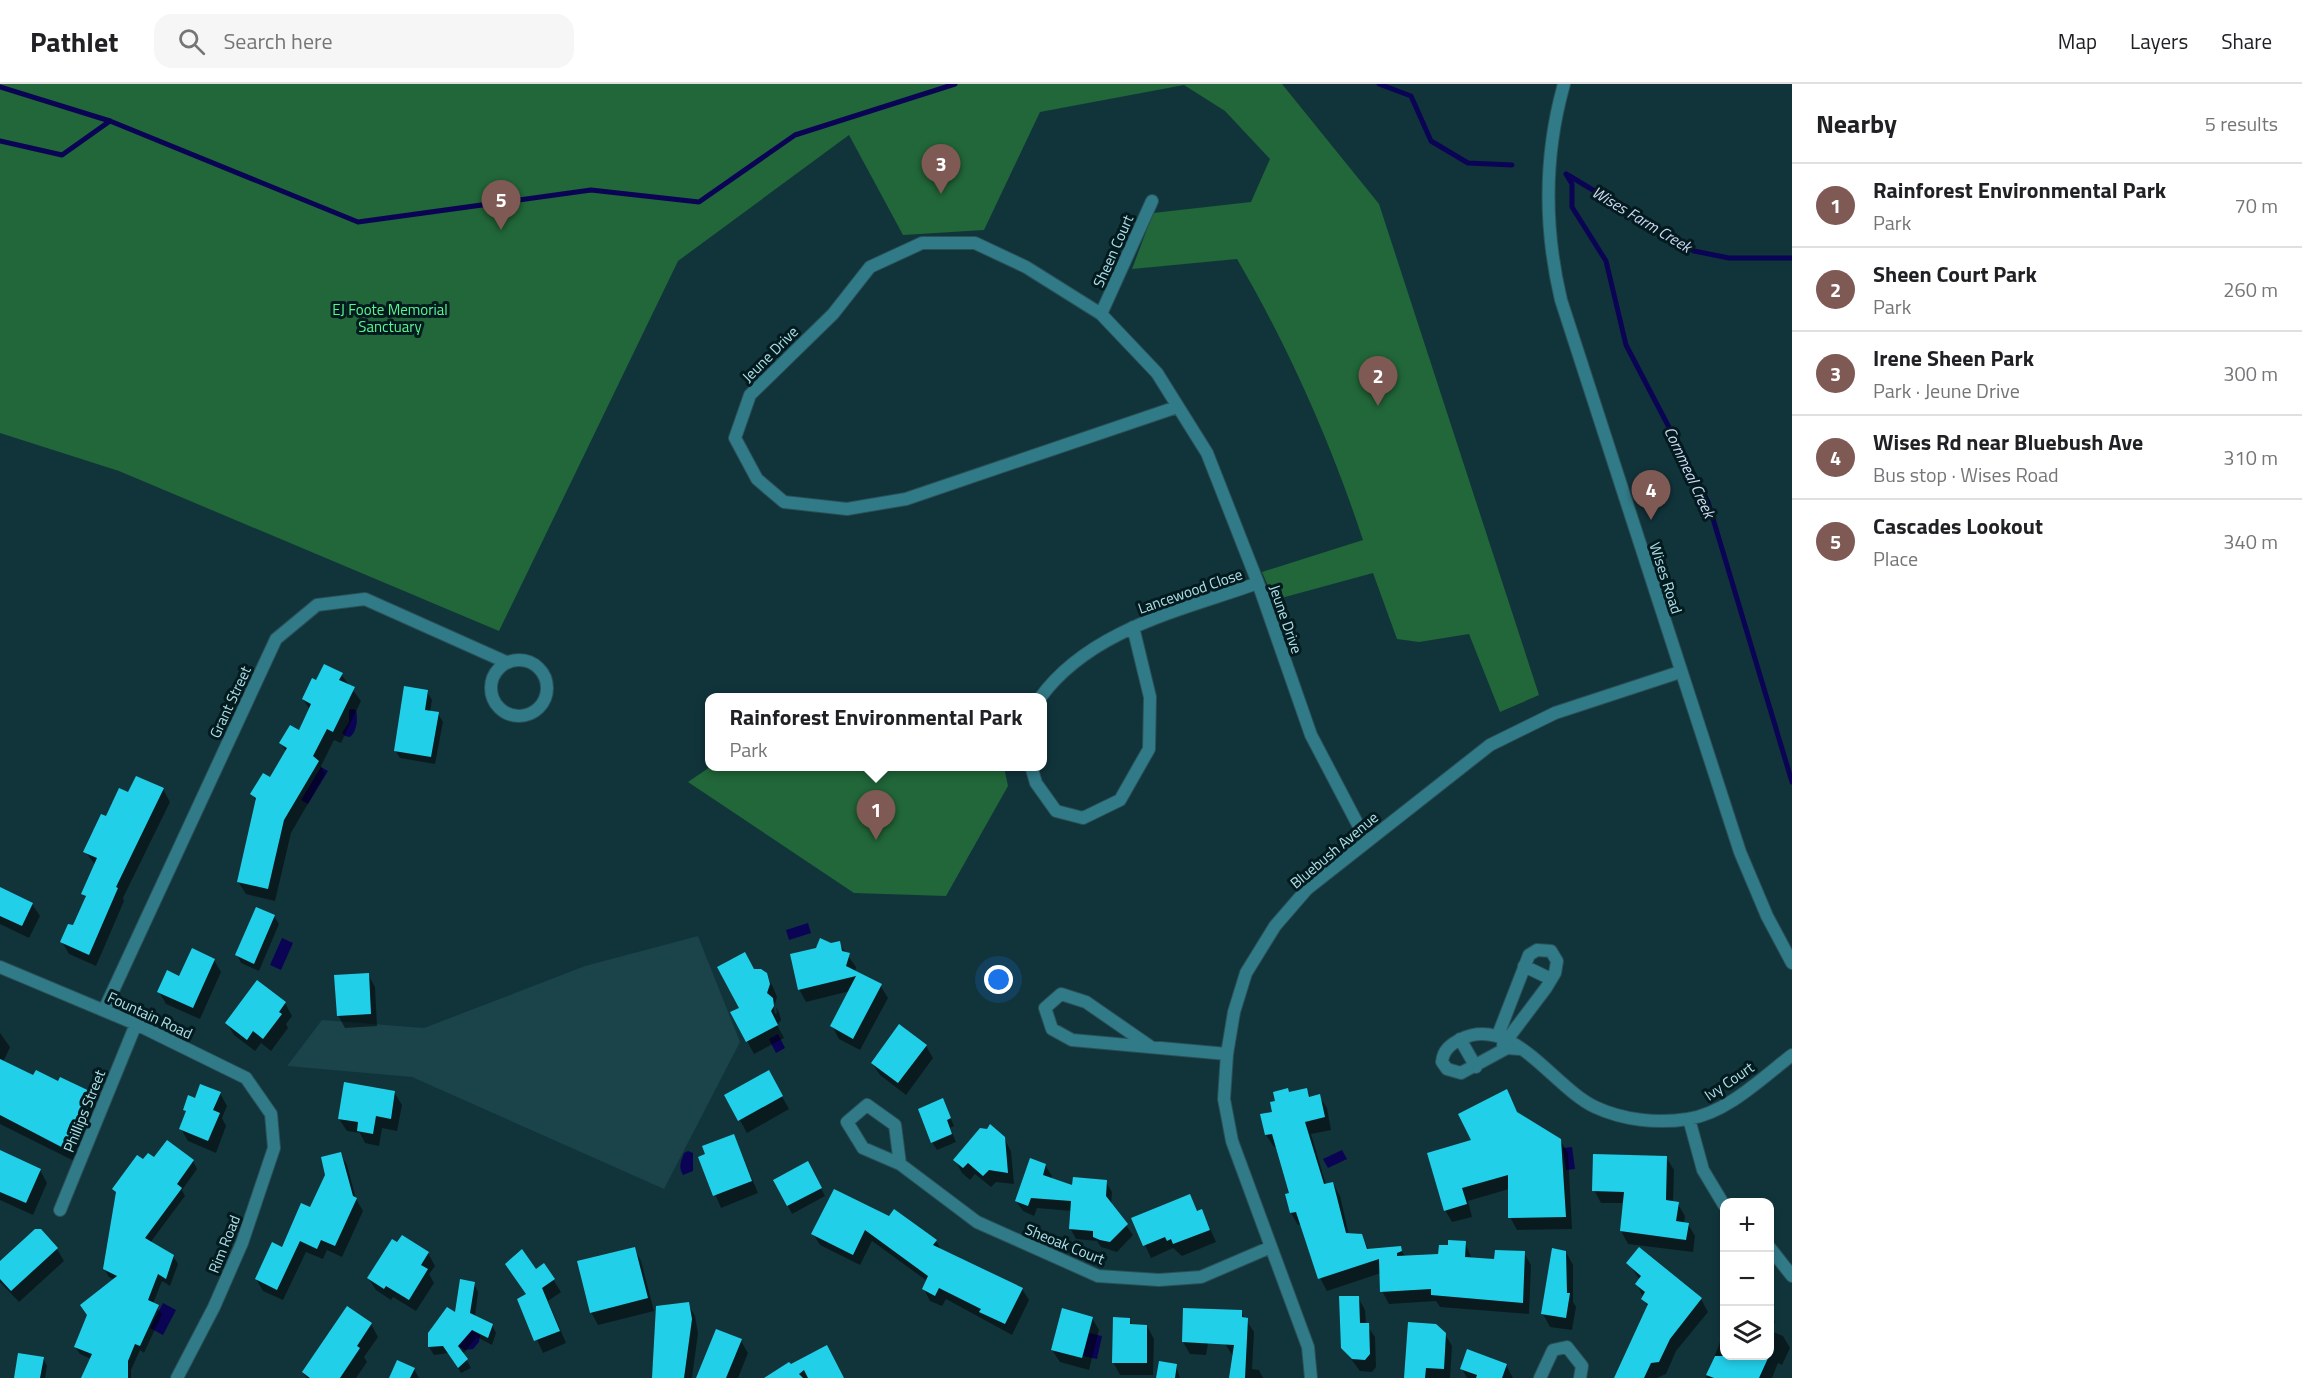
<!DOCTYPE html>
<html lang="en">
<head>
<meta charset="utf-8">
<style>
  :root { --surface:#fff; --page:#f6f6f6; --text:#202124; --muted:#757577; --line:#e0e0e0; --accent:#7f5953 }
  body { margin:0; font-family:"Titillium Web",sans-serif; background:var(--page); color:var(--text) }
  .controls { position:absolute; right:18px; bottom:18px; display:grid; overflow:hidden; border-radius:12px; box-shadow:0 3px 9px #0003 }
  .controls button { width:54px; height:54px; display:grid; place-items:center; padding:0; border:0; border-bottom:2px solid var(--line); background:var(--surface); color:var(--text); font:30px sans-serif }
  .you { position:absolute; left:999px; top:896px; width:21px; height:21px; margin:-15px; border:4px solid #fff; border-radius:50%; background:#1a73e8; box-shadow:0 0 0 9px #1a73e833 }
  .badge { display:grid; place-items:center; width:39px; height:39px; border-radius:50%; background:var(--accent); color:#fff; font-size:20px; font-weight:700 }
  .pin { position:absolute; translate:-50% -50px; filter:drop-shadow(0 2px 3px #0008) }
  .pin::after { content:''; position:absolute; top:32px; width:21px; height:18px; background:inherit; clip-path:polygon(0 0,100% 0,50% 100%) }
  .popup { position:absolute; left:705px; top:609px; width:342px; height:78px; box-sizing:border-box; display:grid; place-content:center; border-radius:12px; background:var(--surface); filter:drop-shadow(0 2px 4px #0005); font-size:20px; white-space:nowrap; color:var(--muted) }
  .popup b { font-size:22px; color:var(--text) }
  .popup::after { content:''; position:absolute; left:50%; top:100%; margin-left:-12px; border:12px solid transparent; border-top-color:var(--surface) }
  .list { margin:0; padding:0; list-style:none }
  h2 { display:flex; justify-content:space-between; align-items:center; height:78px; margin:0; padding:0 24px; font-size:26px }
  h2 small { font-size:20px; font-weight:400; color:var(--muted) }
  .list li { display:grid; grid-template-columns:39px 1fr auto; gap:18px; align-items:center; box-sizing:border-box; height:84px; padding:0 24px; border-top:2px solid var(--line) }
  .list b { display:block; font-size:22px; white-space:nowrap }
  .list p { margin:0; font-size:20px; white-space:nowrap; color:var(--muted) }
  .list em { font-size:20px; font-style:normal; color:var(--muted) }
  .icon { flex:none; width:33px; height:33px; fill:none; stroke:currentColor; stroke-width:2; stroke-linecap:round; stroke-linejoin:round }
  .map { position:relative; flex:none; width:1792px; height:1294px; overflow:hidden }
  header { display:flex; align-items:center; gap:36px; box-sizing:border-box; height:84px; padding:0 30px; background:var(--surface); border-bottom:2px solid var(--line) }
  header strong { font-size:28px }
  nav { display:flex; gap:33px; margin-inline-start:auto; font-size:21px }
  .search { width:420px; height:54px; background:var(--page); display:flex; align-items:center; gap:15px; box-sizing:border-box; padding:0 21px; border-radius:18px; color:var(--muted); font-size:22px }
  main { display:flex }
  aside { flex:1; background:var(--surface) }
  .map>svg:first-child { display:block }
  .built { fill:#1a434a }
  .green { fill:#216739 }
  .water { fill:#0b0455 }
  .shadow { fill:#0007 }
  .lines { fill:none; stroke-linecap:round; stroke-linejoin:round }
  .stream { stroke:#0b0455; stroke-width:5 }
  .building { fill:#22cfe9 }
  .minor-casing { stroke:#2a5057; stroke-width:14 }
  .tertiary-casing { stroke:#2a5057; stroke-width:14 }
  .minor { stroke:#317a87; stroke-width:12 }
  .tertiary { stroke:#317a87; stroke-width:12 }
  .labels { text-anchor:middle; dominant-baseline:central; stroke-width:6; stroke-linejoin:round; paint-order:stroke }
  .street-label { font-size:15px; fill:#afe0e9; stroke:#031b1f }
  .park-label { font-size:15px; fill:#59f68f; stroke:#031b1f }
  .water-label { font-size:16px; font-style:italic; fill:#ced7f2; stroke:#031b1f }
</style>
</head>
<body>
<header>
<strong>Pathlet</strong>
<div class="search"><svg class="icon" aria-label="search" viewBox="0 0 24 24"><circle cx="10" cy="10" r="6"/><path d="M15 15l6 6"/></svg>Search here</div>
<nav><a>Map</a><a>Layers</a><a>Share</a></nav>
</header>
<main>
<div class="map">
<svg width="1792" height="1294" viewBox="0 0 1792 1294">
  <rect width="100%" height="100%" fill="#11343b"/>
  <!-- built -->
  <path class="built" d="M698 852 740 958 664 1105 412 993 287 982 322 936 424 944 585 882Z"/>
  <!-- green -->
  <path class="green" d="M0 0H1282L1379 120 1539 611 1500 628 1469 550 1419 558 1397 555 1373 489 1274 516 1262 488 1363 456C1331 359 1289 264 1237 175L1132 185 1153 129 1251 118 1270 75 1225 27 1184 1 1040 28 984 146 903 151 849 51 678 177 499 547 119 387 0 349Z
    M1004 683 1008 702 946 812 854 809 688 698 710 683Z"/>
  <!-- water -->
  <path class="water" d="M352 625 356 626C358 635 357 647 350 653L345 652 342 649 349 638V626Z
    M321 683 328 687 308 720 301 716Z
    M808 839 811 849 789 856 786 846Z
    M282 854 293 859 281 886 270 881Z
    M778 950 785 964 776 969 769 955Z
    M1572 1063 1575 1085 1566 1086 1563 1064Z
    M1342 1066 1347 1075 1328 1084 1323 1075Z
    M688 1067 693 1069V1087L683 1091C678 1083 681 1077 684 1069Z
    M163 1219 176 1226 163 1251 150 1244Z
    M472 1246 480 1251 479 1258 473 1265 465 1266 458 1262Z
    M1089 1249 1102 1252 1097 1275 1083 1272Z"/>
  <!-- shadow -->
  <path class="shadow" d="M341 590 361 617 341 659 334 656 321 682 325 690 291 749 275 817 246 810 238 798 257 719 252 710 271 695 286 668 281 659 299 648 310 626 303 615 317 598Z
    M427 608 432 616 430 628 438 630 443 638 435 680 400 674 395 666Z
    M136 694 163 705 170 718 123 814 124 817 96 882 69 870 62 858 73 843 86 815 83 809 95 781 85 767 107 734 129 710Z
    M0 804 32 820 40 832 29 854 0 840Z
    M274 832 279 840 259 887 241 879 237 871Z
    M839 859 856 883 855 888 880 901 888 914 860 966 839 955 832 942 850 907 806 918 799 905 831 860Z
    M214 876 221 888 200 935 166 920 159 908Z
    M754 887 766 890 773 903 777 913 775 920 772 917 775 930 777 929 776 923 779 928 781 936 777 941 784 954 754 970 732 929 741 924Z
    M368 890 375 903 377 942 345 944 338 931Z
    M285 919 292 932 286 940 288 944 271 967 261 959 255 967 234 951 227 939Z
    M0 949 10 963 0 985Z
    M926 962 933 974 906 1011 880 991 872 979Z
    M0 993H34L97 1012 104 1025 78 1079 0 1040Z
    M775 1000 789 1025 747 1049 726 1011Z
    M1307 1005 1311 1014 1319 1012 1327 1024 1331 1046 1311 1050 1326 1101 1333 1099 1340 1112 1349 1151 1362 1152 1369 1166 1400 1164 1406 1174 1440 1172 1465 1159 1472 1175 1496 1177 1524 1169 1531 1181 1529 1230 1440 1223 1436 1217 1389 1220 1382 1207 1381 1189 1327 1207 1320 1194 1302 1140 1298 1141 1291 1129V1110L1277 1062 1274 1063 1266 1051 1276 1018 1289 1009Z
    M1506 1007 1518 1031 1560 1056 1568 1069 1572 1145 1517 1146 1510 1133 1509 1105 1468 1117 1472 1133 1452 1138 1445 1126Z
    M394 1008 402 1021 397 1047 382 1044 379 1062 365 1059 360 1049 347 1047 339 1035Z
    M220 1009 227 1022 222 1034 226 1042 216 1069 188 1057 181 1045 187 1030 184 1025 195 1016Z
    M943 1016 954 1042 950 1044 956 1058 937 1066 932 1058Z
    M734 1052 758 1109 721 1124 700 1074Z
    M1004 1054 1011 1067 1014 1100 996 1098 991 1103 975 1090 970 1096 962 1089 955 1076Z
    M0 1068 40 1086 47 1099 33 1131 0 1116Z
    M341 1070 347 1081 356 1115 363 1127 342 1173 327 1166 323 1175 306 1168 283 1216 263 1207 256 1195 311 1125 327 1091Z
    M1666 1073 1674 1086 1673 1119 1678 1120 1685 1132 1684 1139 1688 1140 1695 1152 1693 1168 1628 1160 1621 1147 1624 1119H1601L1594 1106Z
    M155 1075 193 1077 197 1085 182 1106 185 1112 150 1159 173 1172 178 1180 170 1202 162 1197 153 1220 162 1230 144 1269 140 1266 131 1286V1294H82L91 1275 80 1270 75 1263 115 1196 109 1193 104 1185 117 1111 114 1105 144 1077Z
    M1045 1081 1052 1092 1050 1095 1074 1103 1106 1098 1112 1108 1111 1121 1133 1151 1117 1168 1101 1163 1097 1157 1076 1155 1070 1144 1072 1127 1037 1124 1034 1132 1023 1127 1016 1117Z
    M812 1087 825 1112 792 1130 775 1096Z
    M834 1107 936 1157 941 1166 1022 1205 1029 1216 1012 1251 946 1215 942 1222 930 1217 924 1205 927 1197 872 1157 860 1181 820 1161 813 1150Z
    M1189 1112 1198 1129 1201 1127 1208 1140 1216 1158 1182 1172 1173 1164 1151 1174 1133 1135Z
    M634 1164 641 1177 654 1227 598 1241 591 1228Z
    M57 1165 64 1177 19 1218 0 1198V1179Z
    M1639 1165 1701 1215 1708 1228 1676 1267 1666 1290 1657 1294H1616L1648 1224 1637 1200 1640 1196 1628 1179Z
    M1566 1168 1573 1181V1218L1576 1223 1572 1246 1550 1243 1543 1230Z
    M428 1169 435 1182 429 1190 434 1199 416 1227 393 1213 391 1216 376 1206 368 1194Z
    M544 1181 561 1208 548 1217 566 1259 543 1269 519 1216 527 1211 536 1187Z
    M474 1200 478 1208 475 1233 492 1241 496 1249 492 1261 477 1253 463 1270 471 1284 461 1289 449 1269 434 1271 429 1263 456 1230Z
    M1358 1213 1365 1226 1366 1240 1375 1253 1376 1283 1372 1288 1360 1287 1342 1263Z
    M688 1220 695 1232 698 1249 692 1294H654Z
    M1241 1228 1254 1248 1252 1285 1259 1286 1263 1294H1231L1233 1272 1225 1260Z
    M1770 1228 1775 1238 1771 1247 1783 1252 1790 1264 1782 1281 1778 1279 1772 1294H1706L1724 1248V1272H1770Z
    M1092 1234 1099 1246 1089 1286 1060 1278 1052 1266Z
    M1129 1235 1133 1242H1147L1154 1255 1153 1291H1120L1113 1278Z
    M1212 1238 1206 1271 1190 1270 1183 1258Z
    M371 1240 378 1253 364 1273 367 1278 356 1294H307L303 1289Z
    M1445 1250 1452 1262 1450 1294H1406Z
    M741 1257 748 1269 738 1294H698Z
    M43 1274 47 1282 45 1294H16Z
    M789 1280 843 1294H782Z
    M1506 1281 1513 1294H1467L1462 1285Z
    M1176 1282 1180 1294H1158Z
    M414 1285 419 1294H391Z"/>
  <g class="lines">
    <!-- stream -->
    <path class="stream" d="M1379 0 1411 12 1431 57 1468 79 1512 81
      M0 3 110 37 358 138 591 106 699 118 795 51 955 0
      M0 57 62 71 110 37
      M1566 90 1572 100V123L1606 177 1626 261 1708 418 1792 698
      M1568 91 1694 167 1729 174H1792"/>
  </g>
  <!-- building -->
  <path class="building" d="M324 580 343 589 339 596 355 603 333 648 327 645 313 672 319 677 284 736 268 805 237 798 256 714 250 710 263 689 270 693 287 664 279 659 290 641 299 646 311 620 302 615 312 594 316 596Z
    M404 602 428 606 425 626 439 628 431 673 394 667Z
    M136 692 164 704 116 803 118 804 89 871 60 858 68 840 73 841 86 812 81 810 97 774 83 768 101 730 106 732 119 704 128 708Z
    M0 803 33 819 22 842 0 832Z
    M256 823 275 831 254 880 235 871Z
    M820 854 831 859 840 857 842 867 850 869 846 882 882 900 853 955 830 942 856 892 798 906 790 870 816 864Z
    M192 864 215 875 193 924 157 908 167 886 179 892Z
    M745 868 754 885H761L767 889 770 900 767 909 773 914 774 922 771 927 778 941 746 958 730 928 739 924 717 883Z
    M369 889 371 930 337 932 334 891Z
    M257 896 286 918 279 928 282 930 263 955 253 947 247 956 225 939Z
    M899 940 927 961 898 999 871 979Z
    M0 975 33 991 36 986 58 997 60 993 98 1011 71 1068 0 1031Z
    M769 986 783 1012 738 1037 724 1011Z
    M344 998 395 1007 391 1035 376 1032 373 1050 357 1047 358 1038 338 1035Z
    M200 1000 221 1008 213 1026 220 1029 208 1057 179 1045 186 1027 183 1026 188 1011 195 1014Z
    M1288 1004 1289 1008 1307 1004 1309 1013 1320 1010 1325 1033 1305 1038 1324 1100 1333 1098 1346 1149 1362 1150 1367 1165 1401 1162 1402 1167 1397 1169V1172L1438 1170 1439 1161H1448V1156L1466 1157 1465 1173 1494 1175 1495 1166 1525 1167 1523 1219 1431 1211V1205L1380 1208 1379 1175 1318 1195 1296 1128 1290 1129 1285 1110 1289 1109 1272 1050 1265 1051 1260 1030 1272 1028 1270 1018 1275 1017 1273 1008Z
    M1507 1005 1517 1028 1561 1055 1566 1133 1508 1134V1091L1462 1104 1467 1120 1444 1127 1427 1069 1471 1056 1458 1030Z
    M943 1014 951 1034 947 1036 952 1050 931 1059 918 1025Z
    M990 1040 1005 1053 1008 1089 989 1086 983 1092 968 1079 963 1084 953 1076 980 1044 987 1045Z
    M734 1050 752 1097 713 1112 698 1073 705 1070 702 1062Z
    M167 1056 194 1076 177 1100 182 1104 145 1154 174 1171 166 1195 158 1190 148 1216 159 1221 140 1262 135 1260 128 1277V1294H81L92 1270 74 1263 87 1231 80 1221 117 1192 103 1185 116 1108 112 1105 137 1071 143 1075 148 1069 154 1073Z
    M0 1066 41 1085 26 1119 0 1108Z
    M341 1068 353 1112 357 1114 335 1162 321 1156 317 1165 300 1157 277 1206 255 1195 272 1158 282 1163 301 1119 310 1123 325 1091 321 1073Z
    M1593 1070 1667 1072 1666 1116 1679 1118 1676 1137 1689 1139 1686 1156 1620 1147 1624 1108 1592 1107Z
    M1030 1074 1046 1080 1043 1091 1072 1101 1073 1093 1107 1096 1106 1112 1128 1140 1110 1158 1100 1156 1093 1153V1147L1069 1145 1071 1117 1031 1114 1028 1122 1015 1117Z
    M808 1077 822 1104 787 1122 773 1096Z
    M834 1105 889 1132 894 1125 937 1156 933 1161 1023 1204 1005 1240 979 1228 981 1225 939 1204 935 1212 922 1205 928 1192 865 1146 853 1171 811 1150Z
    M1190 1110 1197 1127 1202 1125 1210 1146 1173 1160 1171 1155 1167 1157 1165 1153 1143 1162 1131 1134Z
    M35 1145H41L58 1164 11 1207 0 1195V1177Z
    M402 1151 429 1168 421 1181 428 1185 409 1216 386 1202 384 1205 367 1194 392 1155 397 1158Z
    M635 1163 648 1214 590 1229 577 1177Z
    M1639 1163 1702 1214 1670 1255 1659 1278 1651 1279 1644 1294H1614L1648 1220 1641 1215 1645 1208 1635 1200 1641 1192 1626 1179Z
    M1552 1164 1566 1167 1567 1209H1570L1566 1234 1541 1230Z
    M522 1165 536 1185 544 1179 555 1195 542 1204 560 1247 534 1257 517 1215 526 1210 505 1180Z
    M460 1195 475 1198 470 1229 493 1240 488 1254 472 1246 458 1262 468 1275 458 1284 443 1262 428 1263V1249L447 1223 455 1228Z
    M1339 1212H1359L1360 1239H1369L1370 1270 1365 1276 1352 1275 1341 1264Z
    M689 1218 692 1235 684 1294H652L656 1222Z
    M347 1222 372 1239 357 1262 360 1264 340 1294H310L302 1288Z
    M1062 1224 1093 1233 1082 1274 1051 1266Z
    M1183 1224 1242 1226V1233L1248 1234 1245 1294H1229L1234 1261 1182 1258Z
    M1113 1233 1130 1234V1240L1147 1241V1279H1112Z
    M1408 1238 1436 1240 1446 1249 1444 1285 1426 1284 1425 1294H1404Z
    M716 1245 742 1255 726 1294H696Z
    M827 1261 844 1294H808L804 1286 799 1290 803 1294H764L789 1278 791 1280Z
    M1467 1265 1507 1280 1502 1294H1476L1477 1291 1460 1285Z
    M18 1269 44 1273 40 1294H14Z
    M1715 1272H1769L1759 1294H1714L1706 1291Z
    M397 1276 415 1284 410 1294H389Z
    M1159 1277 1177 1280 1175 1294H1156Z"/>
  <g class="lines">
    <!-- minor casing -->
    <g class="minor-casing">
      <path id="minor" d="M1101 230 1152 117
        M1177 323 906 415 847 425 784 418 757 395 735 354 750 311 833 230 870 183 922 159H975L1026 183 1101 230 1157 289 1207 369 1258 499 1311 651 1367 758
        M491 604a28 28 0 1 1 56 0a28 28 0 1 1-56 0Z
        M1040 614C1090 545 1182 526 1258 499
        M1031 682 1036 699 1056 727 1083 734 1120 716 1149 665 1150 613 1133 543
        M1524 882 1551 895
        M0 883 136 940 246 994 271 1030 274 1064 242 1159 214 1223 177 1294
        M104 926 276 555 317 521 365 515 506 578
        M1498 951 1529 871 1537 866 1551 867 1557 877 1555 889 1546 904 1503 961
        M1460 955 1476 983
        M1151 963 1086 918 1061 910 1045 924 1052 945 1072 956 1227 970
        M1520 965 1507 964 1461 989 1447 985 1442 978C1443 966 1451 960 1461 955 1512 930 1553 1003 1595 1023 1623 1036 1657 1040 1688 1035 1727 1029 1762 994 1792 971
        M1689 1035 1703 1086 1724 1121
        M900 1080 895 1041 867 1021 847 1038 863 1064 900 1080 977 1138 1098 1192 1159 1196 1201 1193 1271 1163
        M60 1126 136 940
        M1770 1164 1792 1192
        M1311 1294 1308 1263 1232 1057 1224 1015 1227 970 1234 928 1246 889 1275 842 1307 805 1490 661 1555 629 1680 588
        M1540 1294 1553 1266 1567 1263 1582 1282 1580 1294"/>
    </g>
    <!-- tertiary casing -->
    <g class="tertiary-casing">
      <path id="tertiary" d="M1564 0C1544 71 1544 144 1561 216L1740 768 1767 832 1792 879"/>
    </g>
    <!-- minor -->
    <use href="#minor" class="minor"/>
    <!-- tertiary -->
    <use href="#tertiary" class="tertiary"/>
  </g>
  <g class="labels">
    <!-- street labels -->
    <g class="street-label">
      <text transform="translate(1113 167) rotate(-66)">Sheen Court</text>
      <text transform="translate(770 270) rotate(-45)">Jeune Drive</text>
      <text transform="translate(1666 494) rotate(72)">Wises Road</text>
      <text transform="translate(1190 507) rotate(-19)">Lancewood Close</text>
      <text transform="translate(1286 535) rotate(71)">Jeune Drive</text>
      <text transform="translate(230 618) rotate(-65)">Grant Street</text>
      <text transform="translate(1334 766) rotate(-40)">Bluebush Avenue</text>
      <text transform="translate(150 931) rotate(25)">Fountain Road</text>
      <text transform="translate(1729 997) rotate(-34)">Ivy Court</text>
      <text transform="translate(84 1027) rotate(-68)">Phillips Street</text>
      <text transform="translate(224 1160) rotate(-68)">Rim Road</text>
      <text transform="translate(1065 1160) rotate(22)">Sheoak Court</text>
    </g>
    <!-- park labels -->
    <g class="park-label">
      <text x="390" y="225">EJ Foote Memorial<tspan x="390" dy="17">Sanctuary</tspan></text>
    </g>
    <!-- water labels -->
    <g class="water-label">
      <text transform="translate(1642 135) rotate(31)">Wises Farm Creek</text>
      <text transform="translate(1690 388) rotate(65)">Cornmeal Creek</text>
    </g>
  </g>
</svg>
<div class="controls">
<button>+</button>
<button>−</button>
<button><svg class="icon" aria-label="layers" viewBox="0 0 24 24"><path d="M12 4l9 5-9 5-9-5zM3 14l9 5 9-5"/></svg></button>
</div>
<div class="you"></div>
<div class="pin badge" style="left:876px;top:756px">1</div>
<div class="popup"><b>Rainforest Environmental Park</b>Park</div>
<div class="pin badge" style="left:1378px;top:322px">2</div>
<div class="pin badge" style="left:941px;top:110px">3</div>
<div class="pin badge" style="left:1651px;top:436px">4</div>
<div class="pin badge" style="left:501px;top:146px">5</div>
</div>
<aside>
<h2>Nearby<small>5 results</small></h2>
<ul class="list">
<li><span class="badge">1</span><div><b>Rainforest Environmental Park</b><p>Park</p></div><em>70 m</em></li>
<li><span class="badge">2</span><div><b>Sheen Court Park</b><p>Park</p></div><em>260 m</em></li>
<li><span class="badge">3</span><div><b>Irene Sheen Park</b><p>Park · Jeune Drive</p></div><em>300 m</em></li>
<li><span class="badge">4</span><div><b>Wises Rd near Bluebush Ave</b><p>Bus stop · Wises Road</p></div><em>310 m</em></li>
<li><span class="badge">5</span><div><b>Cascades Lookout</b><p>Place</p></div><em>340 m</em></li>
</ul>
</aside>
</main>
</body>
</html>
